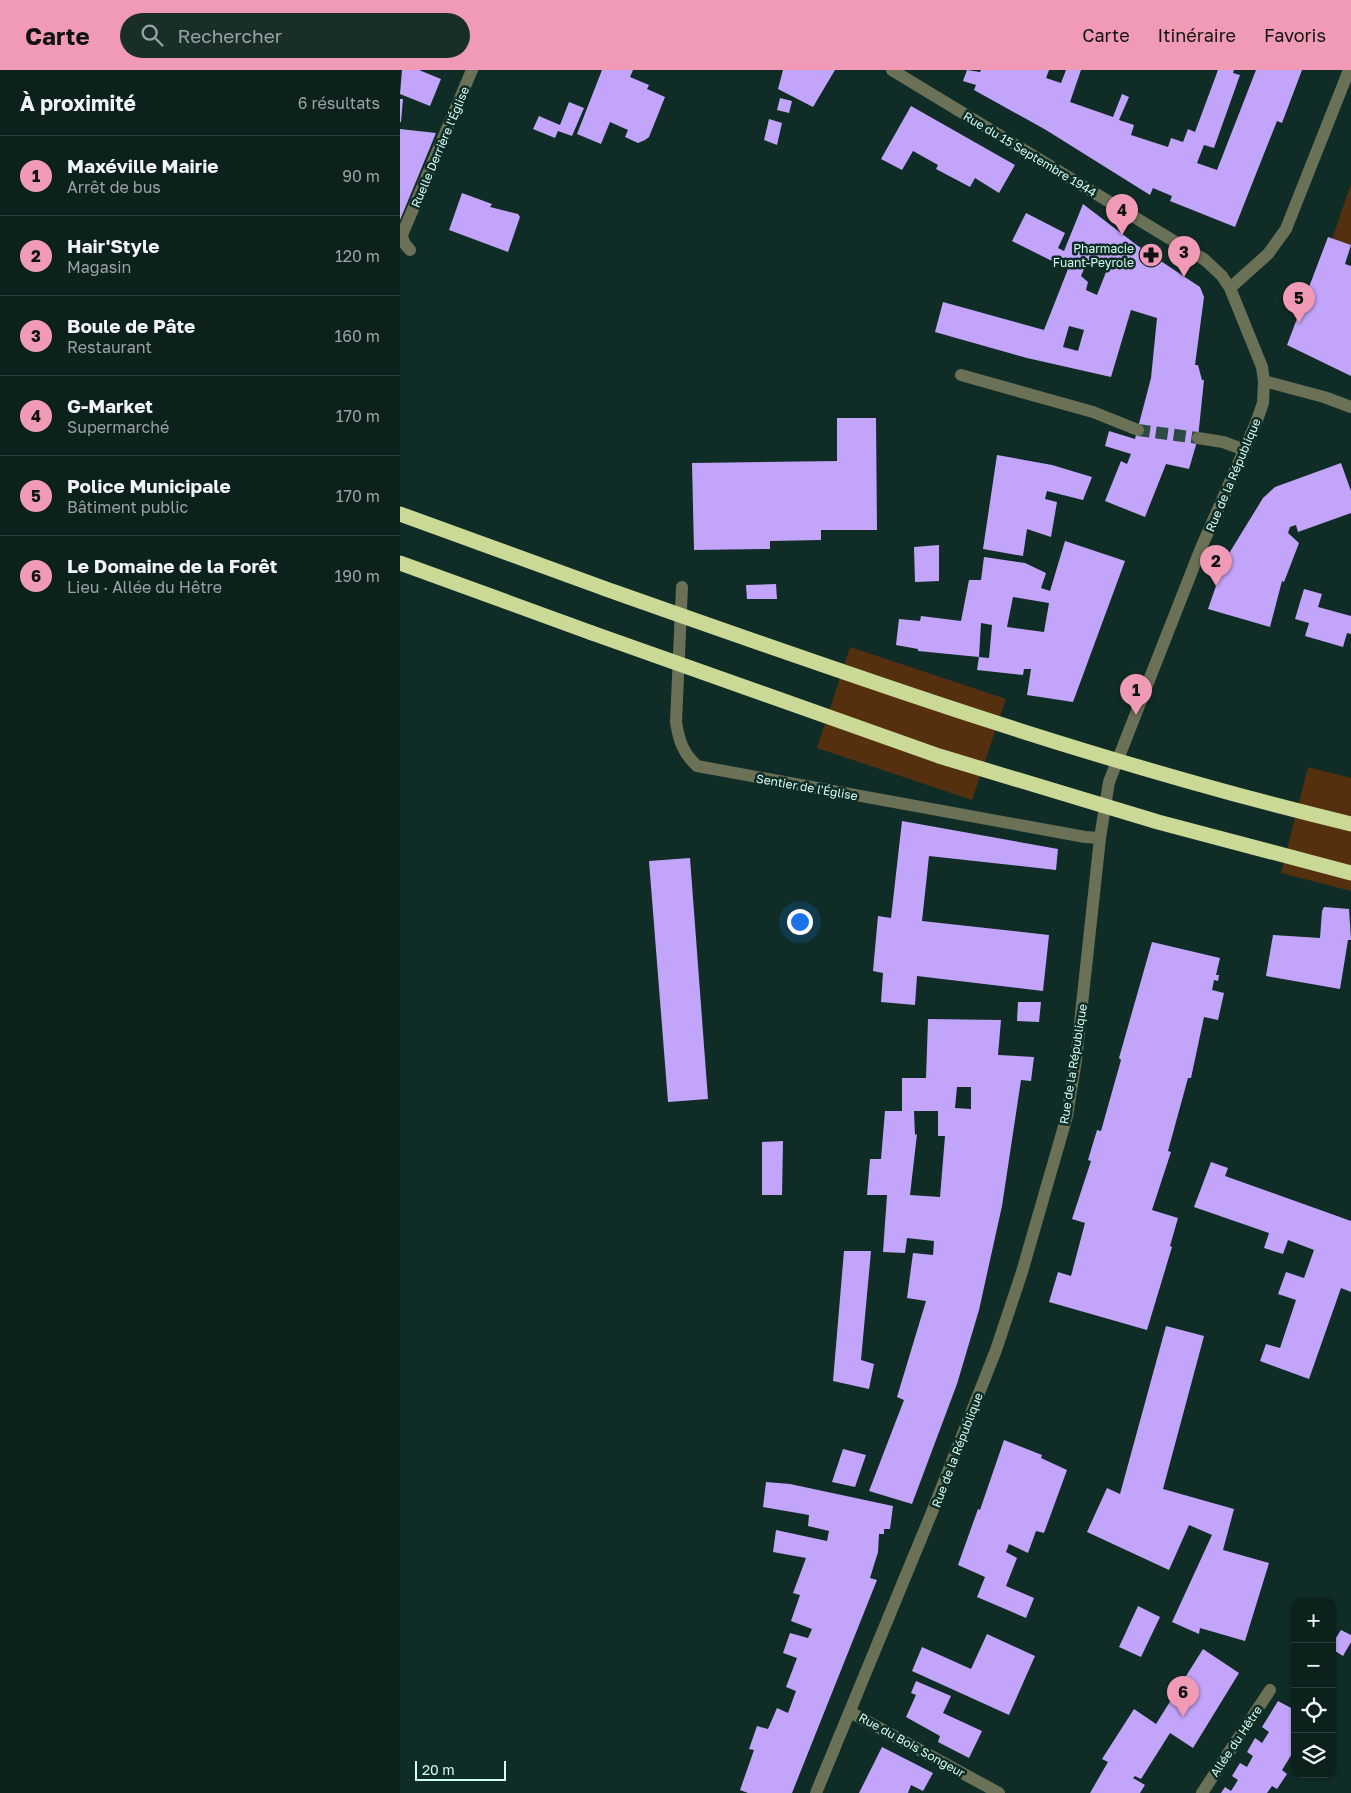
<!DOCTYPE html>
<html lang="fr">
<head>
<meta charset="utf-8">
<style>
  :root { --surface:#0c211c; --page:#1a2e29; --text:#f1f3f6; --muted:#9aa3a3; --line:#2c3e3b; --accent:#f09ab6 }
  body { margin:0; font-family:"Golos Text",sans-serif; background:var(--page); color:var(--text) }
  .controls { position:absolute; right:15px; bottom:15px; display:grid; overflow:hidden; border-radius:10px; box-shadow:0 1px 4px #0004 }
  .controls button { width:45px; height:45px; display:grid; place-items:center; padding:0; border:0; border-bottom:1px solid var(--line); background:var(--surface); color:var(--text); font:25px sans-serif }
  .scale { position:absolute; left:15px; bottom:12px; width:91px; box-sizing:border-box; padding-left:5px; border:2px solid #d4fdf3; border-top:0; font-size:14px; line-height:18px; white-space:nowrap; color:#d4fdf3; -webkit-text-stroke:4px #102c26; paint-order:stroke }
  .you { position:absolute; left:399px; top:851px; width:18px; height:18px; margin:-12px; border:4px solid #fff; border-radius:50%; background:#1a73e8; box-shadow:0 0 0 8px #1a73e833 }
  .badge { display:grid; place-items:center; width:32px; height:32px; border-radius:50%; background:var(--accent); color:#111; font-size:16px; font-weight:700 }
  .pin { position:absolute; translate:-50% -41px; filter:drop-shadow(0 1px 2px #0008) }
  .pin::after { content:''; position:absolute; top:26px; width:18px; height:15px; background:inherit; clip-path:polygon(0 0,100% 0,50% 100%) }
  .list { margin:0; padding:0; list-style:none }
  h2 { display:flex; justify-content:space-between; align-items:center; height:65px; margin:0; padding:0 20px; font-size:21px }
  h2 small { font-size:16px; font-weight:400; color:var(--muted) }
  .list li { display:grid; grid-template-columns:32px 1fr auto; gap:15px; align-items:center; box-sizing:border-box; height:80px; padding:0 20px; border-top:1px solid var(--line) }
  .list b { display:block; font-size:19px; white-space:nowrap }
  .list p { margin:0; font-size:16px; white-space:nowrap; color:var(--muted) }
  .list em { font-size:16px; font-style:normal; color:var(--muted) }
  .icon { flex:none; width:28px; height:28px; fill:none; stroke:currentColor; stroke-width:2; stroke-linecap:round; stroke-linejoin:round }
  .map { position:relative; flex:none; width:951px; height:1723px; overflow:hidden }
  header { display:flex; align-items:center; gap:30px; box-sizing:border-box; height:70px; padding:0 25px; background:var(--accent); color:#111 }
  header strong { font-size:24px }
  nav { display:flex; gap:28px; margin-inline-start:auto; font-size:18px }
  .search { width:350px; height:45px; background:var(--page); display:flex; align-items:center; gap:12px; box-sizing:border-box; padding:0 18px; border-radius:28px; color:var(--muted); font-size:19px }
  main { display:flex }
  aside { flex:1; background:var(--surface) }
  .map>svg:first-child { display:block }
  .green { fill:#54300f }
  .building { fill:#c2a5fb; fill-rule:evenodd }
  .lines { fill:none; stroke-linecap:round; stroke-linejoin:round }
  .minor-tunnel { stroke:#2d4b45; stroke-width:12; stroke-dasharray:12 6; stroke-linecap:butt }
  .minor { stroke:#6a7156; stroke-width:12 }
  .highway { stroke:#cad996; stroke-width:15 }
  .highway-bridge { stroke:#cad996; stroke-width:15 }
  .labels { text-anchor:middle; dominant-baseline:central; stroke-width:5; stroke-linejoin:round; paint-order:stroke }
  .street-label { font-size:12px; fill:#d4fdf3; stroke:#102c26 }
  .poi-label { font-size:12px; fill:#d4fdf3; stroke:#102c26; text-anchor:end }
</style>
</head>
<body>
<header>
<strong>Carte</strong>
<div class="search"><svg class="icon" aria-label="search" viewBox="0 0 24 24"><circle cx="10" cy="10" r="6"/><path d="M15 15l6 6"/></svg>Rechercher</div>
<nav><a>Carte</a><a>Itinéraire</a><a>Favoris</a></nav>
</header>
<main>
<aside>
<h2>À proximité<small>6 résultats</small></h2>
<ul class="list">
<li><span class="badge">1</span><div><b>Maxéville Mairie</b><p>Arrêt de bus</p></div><em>90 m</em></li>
<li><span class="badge">2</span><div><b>Hair'Style</b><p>Magasin</p></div><em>120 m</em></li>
<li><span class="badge">3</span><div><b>Boule de Pâte</b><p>Restaurant</p></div><em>160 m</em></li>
<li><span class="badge">4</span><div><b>G-Market</b><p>Supermarché</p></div><em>170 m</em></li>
<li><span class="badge">5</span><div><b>Police Municipale</b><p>Bâtiment public</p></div><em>170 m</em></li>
<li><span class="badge">6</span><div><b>Le Domaine de la Forêt</b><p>Lieu · Allée du Hêtre</p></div><em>190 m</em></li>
</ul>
</aside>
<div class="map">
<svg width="951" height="1723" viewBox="0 0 951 1723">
  <rect width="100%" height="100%" fill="#102c26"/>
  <!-- green -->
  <path class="green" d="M951 114V175L932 169Z
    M450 577 606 629 572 730 417 678Z
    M908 697 951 708V821L881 803Z"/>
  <!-- building -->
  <path class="building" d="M2 0H19L41 9 30 36 0 24Z
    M202 0H233L230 7 249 15 247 19 265 27 249 67 245 70 238 73 225 67 228 60 210 52 201 74 177 64Z
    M383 0H435L413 37 378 19Z
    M567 0 580 2 581 0H649L646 8 661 13 666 0H681L670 32 713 47 722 24 729 27 719 50 734 55 731 65 768 77 771 68 783 72 788 59 795 62 818 0H834L833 3 840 5 814 78 804 75 797 93 817 100 856 0H902L882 53 877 51 835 157 770 131 772 126 753 118 750 125 646 60 574 20 576 15 563 11Z
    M380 28 392 31 389 43 377 40Z
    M0 29H3L1 52H0Z
    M169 32 184 38 172 66 158 61 155 68 133 59 139 46 160 55Z
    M511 36 615 95 599 123 575 108 570 117 536 99 538 95 513 81 502 100 481 89Z
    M369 49 382 53 377 75 364 70Z
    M0 59 36 63 0 150Z
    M62 123 92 134 90 137 118 144 120 147 108 182 49 160Z
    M683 134 738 176 800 217 804 227 795 295H798L802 310H804L798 368 789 399 766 394 745 447 705 431 721 391 727 394 731 384 705 376 709 361 735 369 751 308 757 248 731 240 711 307 627 288 535 262 543 232 644 260 668 199 612 171 626 143 665 163 658 178 664 181ZM687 192 708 197 697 225 686 220 688 212 681 206ZM669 256 684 260 678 281 663 277Z
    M928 167 951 175 945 194 951 196V306L887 275Z
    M437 348H476L477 460H421V470L370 471V479L294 480 292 393 437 391Z
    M597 385 652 395 692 407 683 430 647 421 645 429 657 432 651 467 627 459 623 486 583 479Z
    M941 393 951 421V443L898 462 896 455 890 457 888 463 899 473 884 512 882 511 870 557 808 539 825 490 863 428 875 417Z
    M665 471 725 491 673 632 627 625 631 599H624L623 605 577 600 579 587 518 581V579L496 575 499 549 520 551 521 546 561 551 569 510H581L584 487 625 493 646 503 641 518 650 521ZM613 527 649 533 644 562 607 557ZM581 553 592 555 589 588 579 587Z
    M539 475V511L515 512 514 477Z
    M376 514 377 529H347L346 515Z
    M904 519 922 524 918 537 951 546V564L947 563 943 577 905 566 909 553 895 549Z
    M502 751 658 779 656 800 529 786 522 851 649 865 643 921 517 906 515 935 481 932 483 903 473 901 478 846 491 848Z
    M290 788 308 1029 268 1032 249 791Z
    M924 837 949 839 951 870H948L940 919 866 906 873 865 920 868 922 841Z
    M752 872 820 888 816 905H819L818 911 814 910 812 920 824 923 818 950 804 947 791 1008H788L768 1081 771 1082 752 1140 778 1148 770 1176 772 1177 747 1260 649 1232 658 1202 671 1206 685 1153 672 1149 691 1091 688 1090 697 1060 701 1061 721 990 719 988Z
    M618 932H641L639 952 617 951Z
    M528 949 601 950 598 985 634 987 631 1011 621 1010 602 1136 579 1240 557 1314 512 1434 469 1421 504 1330 497 1327 526 1231 507 1228 513 1183 533 1185 534 1171 507 1168 505 1183 483 1182 487 1125H467L470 1089H481L485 1041H502V1008H526ZM557 1017H571V1039L555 1038ZM514 1041H538V1066H545L540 1127 510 1125 517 1064 515 1065Z
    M383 1071 382 1125H362V1072Z
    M811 1092 828 1098 825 1106 951 1151V1222L941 1218 909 1309 860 1291 866 1274 880 1278 896 1230 878 1224 886 1202 904 1208 914 1180 888 1170 883 1184 864 1178 869 1163 794 1137Z
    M444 1181H471L461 1290 474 1294 469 1319 433 1311Z
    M766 1256 804 1266 763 1419 834 1439 823 1480 869 1493 845 1571 800 1558 799 1564 772 1552 812 1465 789 1455 769 1500 687 1462 707 1418 720 1424Z
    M604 1370 642 1385 641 1388 667 1400 644 1463 636 1461 628 1483 609 1474 606 1482 617 1488 606 1516 634 1528 626 1548 577 1527 585 1507 558 1495 578 1439 580 1440Z
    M443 1379 466 1385 455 1417 432 1412Z
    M366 1412 390 1414 493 1436 490 1459H484V1464H479L478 1482 470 1508 477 1510 392 1723H348L340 1720 354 1680 349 1679 357 1656 368 1659 377 1638 388 1643 396 1621 386 1617 397 1588 383 1583 390 1563 408 1568 412 1559 391 1551 400 1525 393 1523 406 1488 373 1482 376 1460 427 1471 429 1461 408 1456 409 1445 363 1437Z
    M738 1536 760 1547 741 1587 719 1577Z
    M941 1560 951 1565V1572L943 1586 932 1579V1574Z
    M587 1564 635 1586 609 1645 512 1601 522 1577 571 1599Z
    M803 1579 839 1603 793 1678 770 1663 741 1709 735 1706 733 1708 745 1715 740 1723H690L708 1692 702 1689 734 1639 756 1654Z
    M516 1611 551 1626 543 1643 582 1661 569 1688 538 1672 540 1666 506 1647 516 1625 511 1623Z
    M878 1631 895 1640V1679L882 1700 887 1704 877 1719 872 1716 867 1723H821L825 1717 831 1721 838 1710 832 1706 840 1693 847 1697 853 1686 847 1682 855 1668 862 1673 869 1662 862 1657Z
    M482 1677 533 1703 523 1721 511 1715 508 1723H459Z"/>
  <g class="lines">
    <!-- minor-tunnel -->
    <path class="minor-tunnel" d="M738 360 798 368"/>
    <!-- minor -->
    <path class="minor" d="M10 180 4 173 2 165 72 0
      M830 218 868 184 886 159 949 0
      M561 305 693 342 738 360
      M864 311 924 327 951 337
      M798 368 823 372 845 380
      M282 517 276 652C279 671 283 683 297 696L685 767 700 768
      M450 1642 599 1723
      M416 1723 532 1442 596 1280 622 1202 667 1046 676 990 700 768 709 712 801 478 856 353 863 333 864 311 862 297 830 218 822 206 805 190 492 0
      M802 1723 870 1620"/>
    <!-- highway -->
    <path class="highway" d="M0 444 206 519
      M0 493 192 563"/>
    <!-- highway-bridge -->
    <path class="highway-bridge" d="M206 519C452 606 697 693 951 754
      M192 563 539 686 758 752 951 803"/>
  </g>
  <!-- icons -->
  <defs>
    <g id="pharmacy-disc" transform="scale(1.25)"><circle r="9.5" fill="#f09ab6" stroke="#102c26"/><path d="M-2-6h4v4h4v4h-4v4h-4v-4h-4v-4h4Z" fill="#111"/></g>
  </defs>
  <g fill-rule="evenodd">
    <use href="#pharmacy-disc" x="751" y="185"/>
  </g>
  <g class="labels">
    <!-- street labels -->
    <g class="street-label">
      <text transform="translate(40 77) rotate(-67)">Ruelle Derrière l'Église</text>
      <text transform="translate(630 84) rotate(31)">Rue du 15 Septembre 1944</text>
      <text transform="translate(833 405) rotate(-67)">Rue de la République</text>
      <text transform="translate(407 717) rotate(10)">Sentier de l'Église</text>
      <text transform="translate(673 994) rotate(-81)">Rue de la République</text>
      <text transform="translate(557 1380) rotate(-69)">Rue de la République</text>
      <text transform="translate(836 1671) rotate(-56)">Allée du Hêtre</text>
      <text transform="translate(512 1675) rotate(29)">Rue du Bois Songeur</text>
    </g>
    <!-- poi labels -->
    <g class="poi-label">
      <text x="734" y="178">Pharmacie<tspan x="734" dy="14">Fuant-Peyrole</tspan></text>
    </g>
  </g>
</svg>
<div class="controls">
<button>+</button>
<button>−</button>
<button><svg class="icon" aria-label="locate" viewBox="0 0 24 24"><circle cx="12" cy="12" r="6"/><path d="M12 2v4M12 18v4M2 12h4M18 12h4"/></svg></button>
<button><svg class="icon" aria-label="layers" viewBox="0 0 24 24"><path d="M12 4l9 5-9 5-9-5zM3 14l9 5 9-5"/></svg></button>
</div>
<div class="scale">20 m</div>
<div class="you"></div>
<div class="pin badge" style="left:736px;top:645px">1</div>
<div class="pin badge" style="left:816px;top:516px">2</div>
<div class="pin badge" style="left:784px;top:207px">3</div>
<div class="pin badge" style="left:722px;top:165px">4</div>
<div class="pin badge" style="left:899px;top:253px">5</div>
<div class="pin badge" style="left:783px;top:1647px">6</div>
</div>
</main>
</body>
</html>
